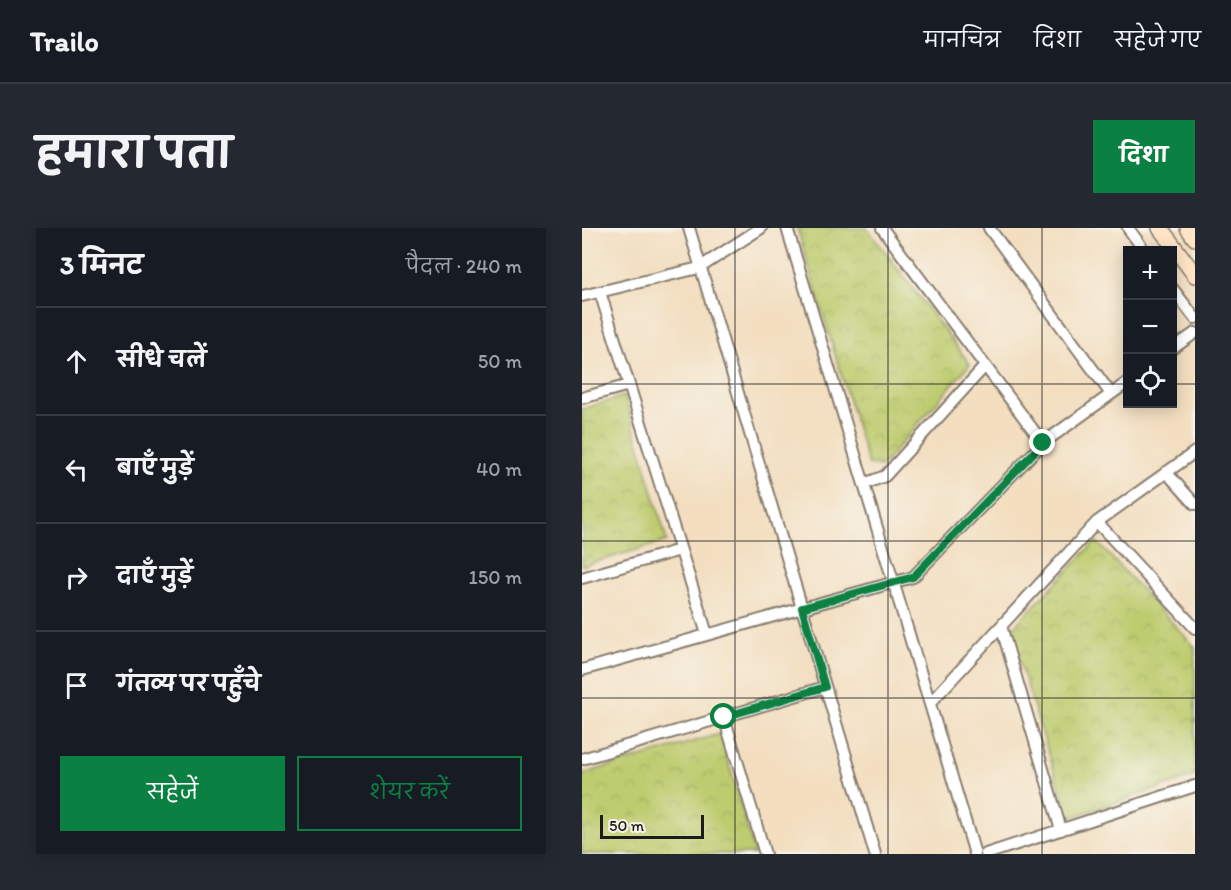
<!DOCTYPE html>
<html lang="hi">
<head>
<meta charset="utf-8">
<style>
  :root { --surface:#171b24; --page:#242831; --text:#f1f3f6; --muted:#9ea1a6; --line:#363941; --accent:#0b8043 }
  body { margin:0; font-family:Itim,"Playpen Sans Deva",sans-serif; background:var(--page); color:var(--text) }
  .controls { position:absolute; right:18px; top:18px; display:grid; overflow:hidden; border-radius:0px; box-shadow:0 3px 15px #0003 }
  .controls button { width:54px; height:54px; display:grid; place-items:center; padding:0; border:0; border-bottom:2px solid var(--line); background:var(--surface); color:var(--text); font:30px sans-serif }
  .scale { position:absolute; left:18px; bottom:15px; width:104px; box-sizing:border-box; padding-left:6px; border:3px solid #1c1c1c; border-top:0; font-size:16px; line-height:21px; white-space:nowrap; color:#1c1c1c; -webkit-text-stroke:4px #f7f3e8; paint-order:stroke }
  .stop { position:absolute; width:18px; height:18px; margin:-14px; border:4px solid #0b8043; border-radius:50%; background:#fff }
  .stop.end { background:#0b8043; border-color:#fff; box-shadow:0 2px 6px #0008 }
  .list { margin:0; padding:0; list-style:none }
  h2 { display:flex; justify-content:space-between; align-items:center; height:78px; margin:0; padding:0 24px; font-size:26px }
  h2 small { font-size:20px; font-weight:400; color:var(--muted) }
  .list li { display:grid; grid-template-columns:39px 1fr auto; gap:18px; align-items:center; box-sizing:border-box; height:108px; padding:0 24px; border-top:2px solid var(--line) }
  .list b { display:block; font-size:22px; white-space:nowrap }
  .list em { font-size:20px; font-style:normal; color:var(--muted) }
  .actions { display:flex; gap:12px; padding:18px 24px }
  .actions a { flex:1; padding:14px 0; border:2px solid var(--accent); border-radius:0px; text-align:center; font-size:21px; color:var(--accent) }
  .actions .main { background:var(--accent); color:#fff }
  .icon { flex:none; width:33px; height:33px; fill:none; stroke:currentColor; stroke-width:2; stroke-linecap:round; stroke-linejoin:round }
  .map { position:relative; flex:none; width:613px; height:626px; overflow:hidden; border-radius:0px }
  header { display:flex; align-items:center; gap:36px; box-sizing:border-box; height:84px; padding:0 30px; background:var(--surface); border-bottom:2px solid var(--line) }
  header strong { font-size:28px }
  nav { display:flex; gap:33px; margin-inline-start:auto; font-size:21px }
  .intro { display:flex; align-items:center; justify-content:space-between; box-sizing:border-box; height:144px; padding:0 36px }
  h1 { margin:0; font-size:42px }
  .button { padding:15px 27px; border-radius:0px; background:var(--accent); color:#fff; font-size:21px; font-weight:700 }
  main { display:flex; gap:36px; padding:0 36px }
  aside { flex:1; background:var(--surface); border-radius:0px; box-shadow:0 3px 15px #0003 }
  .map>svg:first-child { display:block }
  .park { fill:url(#park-crowns); stroke:#6d7446; stroke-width:1.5 }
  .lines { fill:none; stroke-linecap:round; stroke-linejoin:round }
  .street-casing { stroke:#887d6e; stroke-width:14 }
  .secondary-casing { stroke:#887d6e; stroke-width:18 }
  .street { stroke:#fff; stroke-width:10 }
  .secondary { stroke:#ffe4c6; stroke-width:15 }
  .route { stroke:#0b8043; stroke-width:8 }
  .grid { fill:none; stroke:#1c1c1c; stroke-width:1.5; stroke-opacity:0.55 }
</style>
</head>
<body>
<header>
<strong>Trailo</strong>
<nav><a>मानचित्र</a><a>दिशा</a><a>सहेजे गए</a></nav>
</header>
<div class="intro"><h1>हमारा पता</h1><a class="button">दिशा</a></div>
<main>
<aside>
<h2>3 मिनट<small>पैदल · 240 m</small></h2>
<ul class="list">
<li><svg class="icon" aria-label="ahead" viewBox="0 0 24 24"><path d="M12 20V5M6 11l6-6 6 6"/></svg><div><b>सीधे चलें</b></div><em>50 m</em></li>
<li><svg class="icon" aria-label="left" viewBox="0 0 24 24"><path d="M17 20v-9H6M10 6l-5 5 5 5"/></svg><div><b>बाएँ मुड़ें</b></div><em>40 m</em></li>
<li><svg class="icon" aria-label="right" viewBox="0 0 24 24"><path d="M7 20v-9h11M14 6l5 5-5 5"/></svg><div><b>दाएँ मुड़ें</b></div><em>150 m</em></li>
<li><svg class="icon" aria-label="arrive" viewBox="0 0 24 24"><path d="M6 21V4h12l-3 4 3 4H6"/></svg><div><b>गंतव्य पर पहुँचे</b></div></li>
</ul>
<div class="actions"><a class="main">सहेजें</a><a>शेयर करें</a></div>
</aside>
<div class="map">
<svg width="613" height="626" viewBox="0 0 613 626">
  <defs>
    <pattern id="park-crowns" width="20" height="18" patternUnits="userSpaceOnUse" patternTransform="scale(1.5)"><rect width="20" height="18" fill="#becc6f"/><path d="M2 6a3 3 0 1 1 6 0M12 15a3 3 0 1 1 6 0" fill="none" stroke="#a3af60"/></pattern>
  </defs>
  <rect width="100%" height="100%" fill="#f7f3e8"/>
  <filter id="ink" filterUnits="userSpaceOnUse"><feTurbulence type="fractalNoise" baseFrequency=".0167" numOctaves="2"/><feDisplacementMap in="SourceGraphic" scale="12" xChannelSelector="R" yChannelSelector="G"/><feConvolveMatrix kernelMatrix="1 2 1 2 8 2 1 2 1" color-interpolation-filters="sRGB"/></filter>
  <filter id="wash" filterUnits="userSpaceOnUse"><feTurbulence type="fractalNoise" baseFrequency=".008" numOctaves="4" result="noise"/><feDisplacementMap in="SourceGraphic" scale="24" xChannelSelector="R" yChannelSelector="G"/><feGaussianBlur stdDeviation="1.35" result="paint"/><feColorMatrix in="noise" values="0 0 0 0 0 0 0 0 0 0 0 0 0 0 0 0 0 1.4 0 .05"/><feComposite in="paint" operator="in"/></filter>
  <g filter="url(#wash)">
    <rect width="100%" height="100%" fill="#f3dec0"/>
    <!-- park -->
    <path class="park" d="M215 0H285L388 136 299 239 286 236Z
      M43 168 85 313 0 338V181Z
      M514 313 613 419V548L487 590 428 403Z
      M138 506 173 626H0V546Z"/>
  </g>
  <g filter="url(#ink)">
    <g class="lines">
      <!-- street casing -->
      <g class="street-casing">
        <path id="street" d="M107 0 293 626
          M205 0 393 626
          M300 0 461 215
          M407 0 529 166
          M546 0 562 22
          M590 60 613 90
          M18 64 125 406
          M0 68 117 40 179 0
          M590 121 613 105
          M0 170 47 157
          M584 244 613 276
          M282 256 303 248 403 138
          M515 294 613 400
          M0 350 98 322
          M419 398 479 602
          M0 442 331 349 461 215 546 154
          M348 475 515 294 613 224
          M142 489 183 626
          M0 531 243 459
          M404 626 613 558"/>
      </g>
      <!-- secondary casing -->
      <g class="secondary-casing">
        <path id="secondary" d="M578 0 613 47
          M606 0 613 10"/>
      </g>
      <!-- street -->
      <use href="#street" class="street"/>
      <!-- secondary -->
      <use href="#secondary" class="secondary"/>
    </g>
  </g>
  <g class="lines" filter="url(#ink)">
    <!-- route -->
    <path class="route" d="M142 489 243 459 220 380 331 349 461 215"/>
  </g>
  <!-- grid -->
  <path class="grid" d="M153 0V626M306 0V626M460 0V626M0 156H546M590 156H613M0 313H613M0 470H613"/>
</svg>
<div class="controls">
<button>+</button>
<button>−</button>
<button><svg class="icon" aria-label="locate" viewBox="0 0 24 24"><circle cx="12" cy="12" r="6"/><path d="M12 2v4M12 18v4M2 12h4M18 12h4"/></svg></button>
</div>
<div class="scale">50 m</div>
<div class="stop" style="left:142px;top:489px"></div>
<div class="stop end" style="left:461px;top:215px"></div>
</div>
</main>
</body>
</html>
